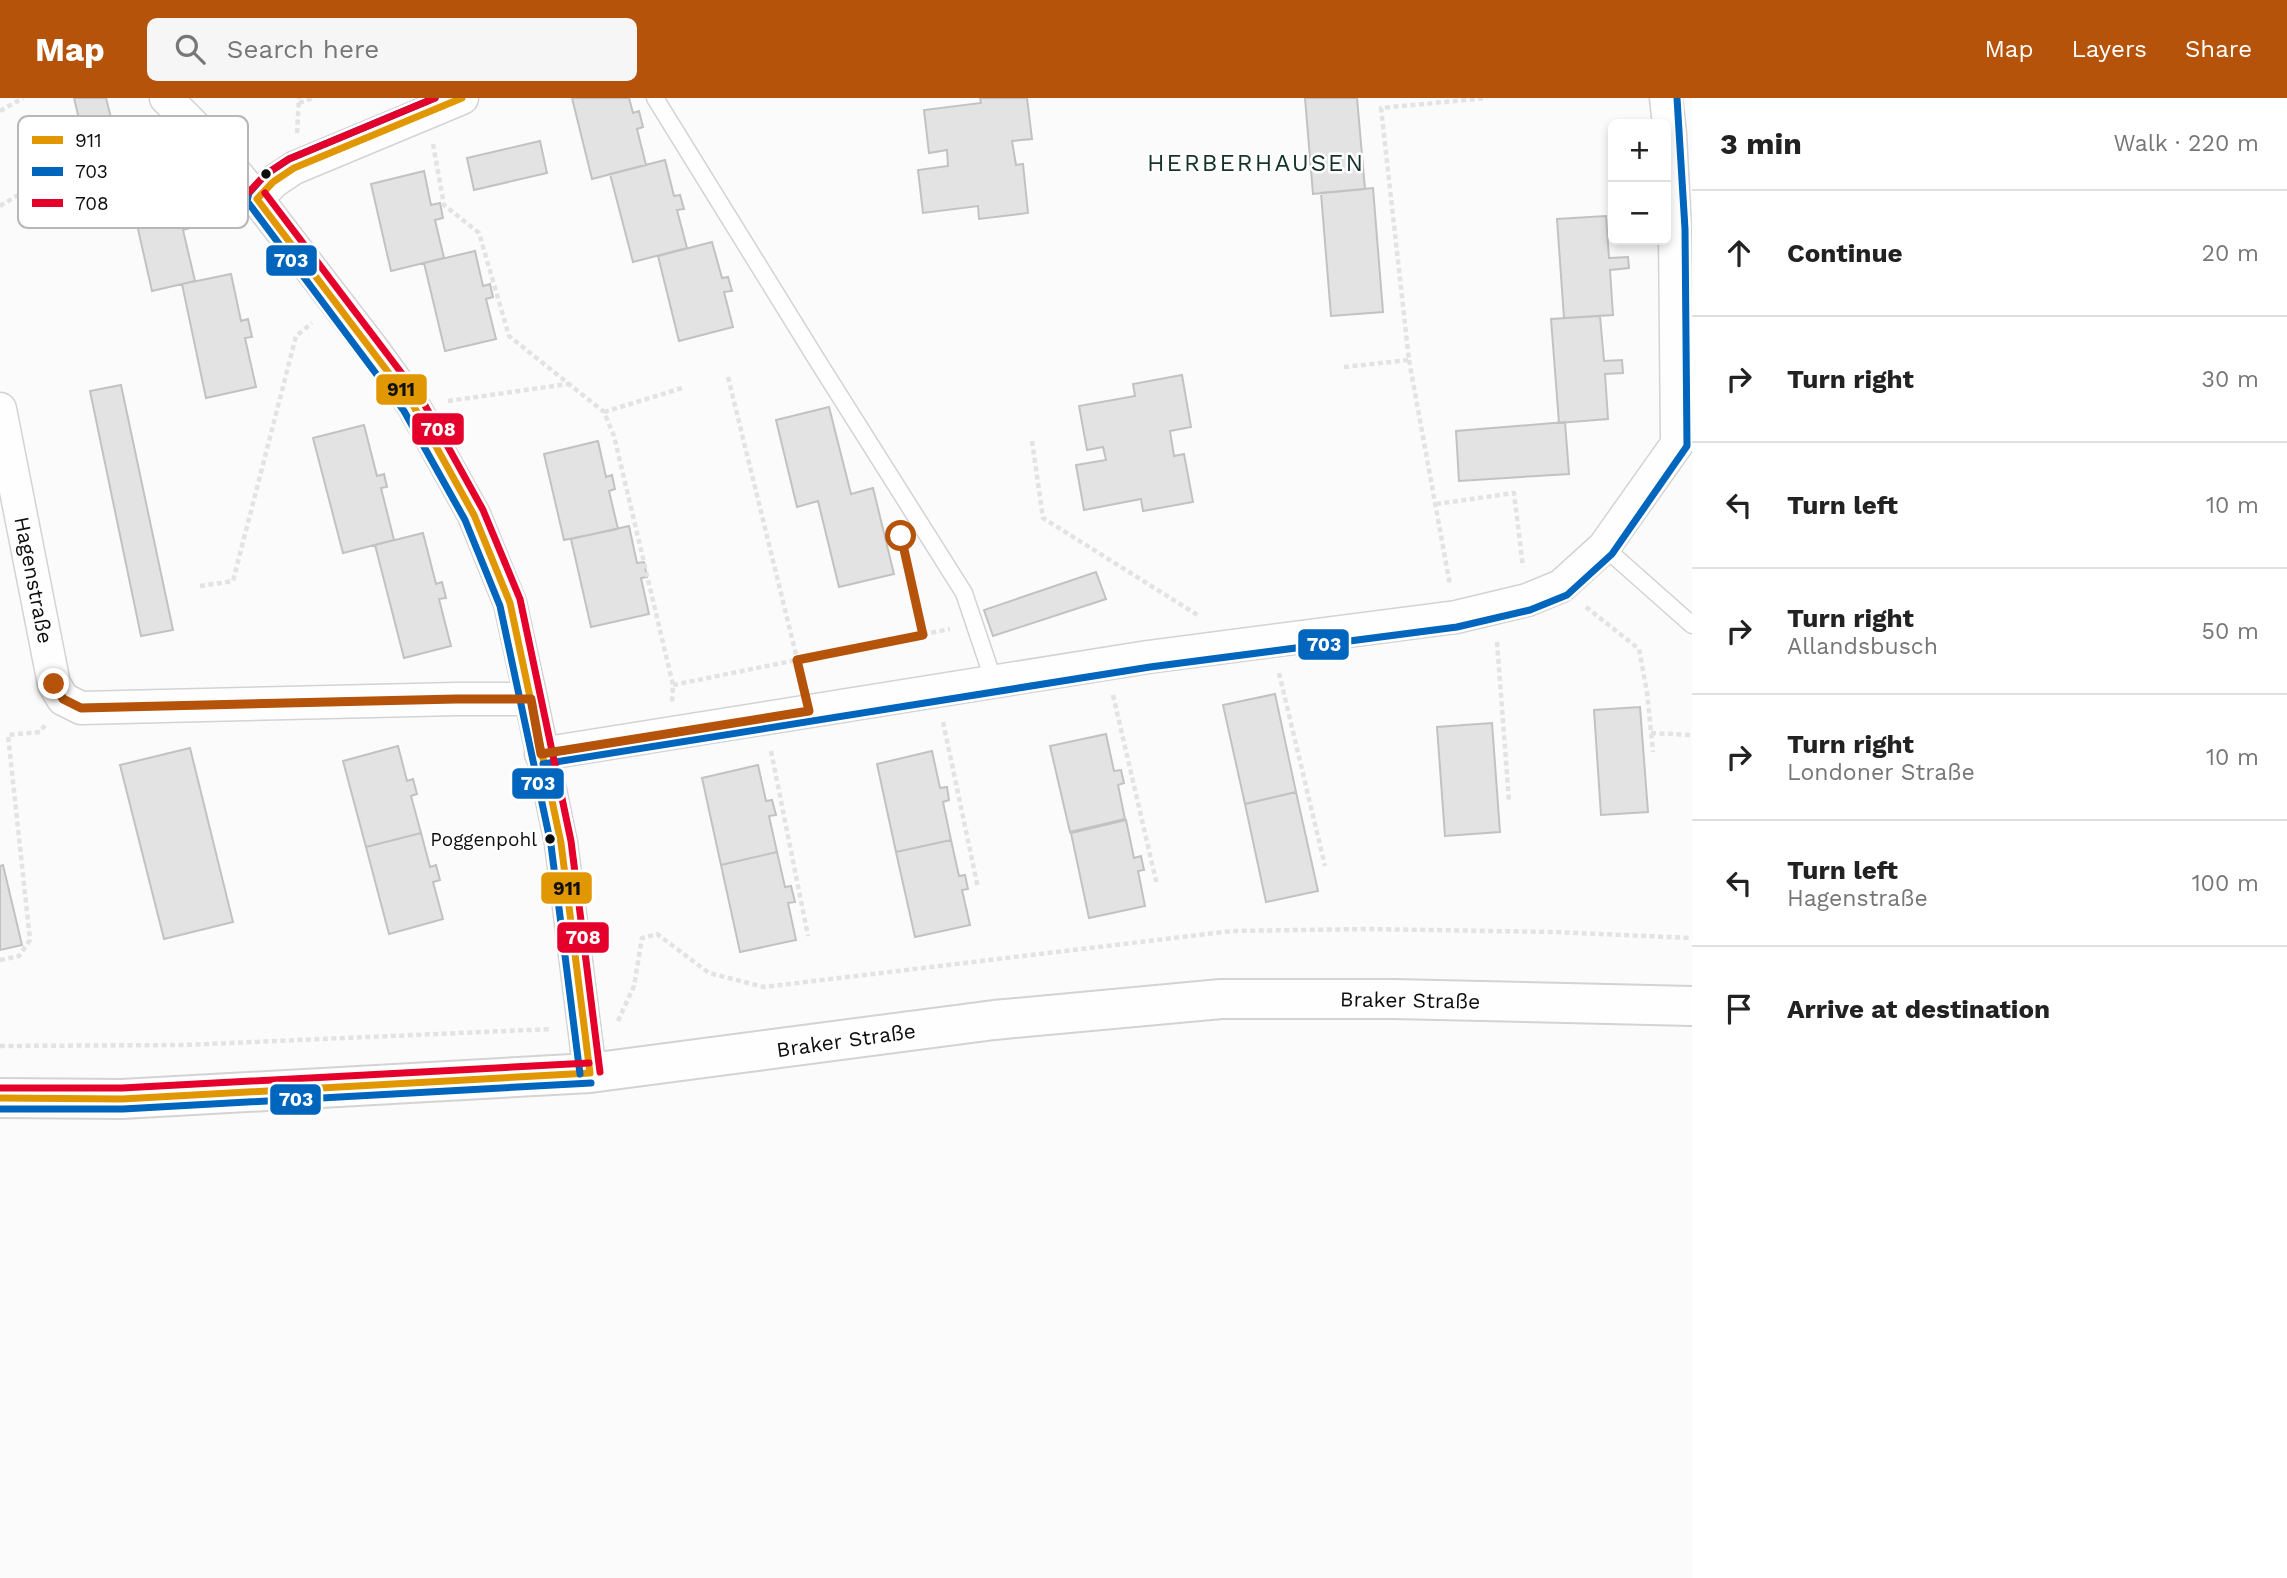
<!DOCTYPE html>
<html lang="en">
<head>
<meta charset="utf-8">
<style>
  :root { --surface:#fff; --page:#f6f6f6; --text:#222; --muted:#767676; --line:#e0e0e0; --accent:#b45309 }
  body { margin:0; font-family:"Work Sans",sans-serif; background:var(--page); color:var(--text) }
  .controls { position:absolute; right:21px; top:21px; display:grid; overflow:hidden; border-radius:10px; box-shadow:0 4px 10px #0003 }
  .controls button { width:63px; height:63px; display:grid; place-items:center; padding:0; border:0; border-bottom:2px solid var(--line); background:var(--surface); color:var(--text); font:35px sans-serif }
  .stop { position:absolute; width:21px; height:21px; margin:-16px; border:5px solid #b45309; border-radius:50%; background:#fff }
  .stop.end { background:#b45309; border-color:#fff; box-shadow:0 2px 7px #0008 }
  .list { margin:0; padding:0; list-style:none }
  h2 { display:flex; justify-content:space-between; align-items:center; height:91px; margin:0; padding:0 28px; font-size:30px }
  h2 small { font-size:23px; font-weight:400; color:var(--muted) }
  .list li { display:grid; grid-template-columns:46px 1fr auto; gap:21px; align-items:center; box-sizing:border-box; height:126px; padding:0 28px; border-top:2px solid var(--line) }
  .list b { display:block; font-size:26px; white-space:nowrap }
  .list p { margin:0; font-size:23px; white-space:nowrap; color:var(--muted) }
  .list em { font-size:23px; font-style:normal; color:var(--muted) }
  .icon { flex:none; width:38px; height:38px; fill:none; stroke:currentColor; stroke-width:2; stroke-linecap:round; stroke-linejoin:round }
  .map { position:relative; flex:none; width:1692px; height:1480px; overflow:hidden }
  header { display:flex; align-items:center; gap:42px; box-sizing:border-box; height:98px; padding:0 35px; background:var(--accent); color:#fff }
  header strong { font-size:33px }
  nav { display:flex; gap:38px; margin-inline-start:auto; font-size:24px }
  .search { width:490px; height:63px; background:var(--page); display:flex; align-items:center; gap:18px; box-sizing:border-box; padding:0 24px; border-radius:10px; color:var(--muted); font-size:26px }
  main { display:flex }
  aside { flex:1; background:var(--surface) }
  .map>svg:first-child { display:block }
  .building { fill:#e3e3e3; stroke:#c2c2c2; stroke-width:2 }
  .lines { fill:none; stroke-linecap:round; stroke-linejoin:round }
  .service-casing { stroke:#d3d3d3; stroke-width:19 }
  .minor-casing { stroke:#d3d3d3; stroke-width:35 }
  .tertiary-casing { stroke:#d3d3d3; stroke-width:42 }
  .path { stroke:#e3e3e3; stroke-width:4.5; stroke-dasharray:5 3.5; stroke-linecap:butt }
  .service { stroke:#fefefe; stroke-width:16 }
  .minor { stroke:#fefefe; stroke-width:32 }
  .tertiary { stroke:#fefefe; stroke-width:38 }
  .bus-1-casing { stroke:#fff; stroke-width:12 }
  .bus-2-casing { stroke:#fff; stroke-width:12 }
  .bus-3-casing { stroke:#fff; stroke-width:12 }
  .bus-1 { stroke:#e09701; stroke-width:7 }
  .bus-2 { stroke:#0065bd; stroke-width:7 }
  .bus-3 { stroke:#e4002b; stroke-width:7 }
  .route { stroke:#b45309; stroke-width:9 }
  .bus-dot { fill:#0e0e0e; stroke:#fff; stroke-width:2.5 }
  .labels { text-anchor:middle; dominant-baseline:central; stroke-width:5; stroke-linejoin:round; paint-order:stroke }
  .bus-label { font-size:19px; fill:#0e0e0e; stroke:#fff; text-anchor:end }
  .street-label { font-size:21px; fill:#0e0e0e; stroke:#fff }
  .quarter-label { font-size:24px; letter-spacing:2px; fill:#14332b; stroke:#fff }
  .key { fill:#fff; stroke:#b7b7b7; stroke-width:2 }
  .key-label { font-size:19px; fill:#0e0e0e }
  .line-badge { stroke:#fff; stroke-width:2.5 }
  .badge-label { font-size:19px; text-anchor:middle; font-weight:bold; fill:#fff }
  .pale-badge-label { font-size:19px; text-anchor:middle; font-weight:bold; fill:#111 }
</style>
</head>
<body>
<header>
<strong>Map</strong>
<div class="search"><svg class="icon" aria-label="search" viewBox="0 0 24 24"><circle cx="10" cy="10" r="6"/><path d="M15 15l6 6"/></svg>Search here</div>
<nav><a>Map</a><a>Layers</a><a>Share</a></nav>
</header>
<main>
<div class="map">
<svg width="1692" height="1480" viewBox="0 0 1692 1480">
  <rect width="100%" height="100%" fill="#fbfbfb"/>
  <!-- building -->
  <path class="building" d="M74 0H106L122 63 91 71Z
    M572 0H629L633 15 639 13 643 29 637 31 646 67 592 81Z
    M980 0H1027L1032 41 1012 43 1016 67 1023 66 1028 115 979 121 978 108 923 115 918 72 948 68 947 52 929 55 924 12 981 5Z
    M1305 0H1357L1365 91 1313 96Z
    M540 43 547 75 474 92 467 60Z
    M665 62 674 98 680 97 684 111 677 112 687 150 633 164 610 76Z
    M169 68 180 118 187 117 190 130 183 132 195 183 152 193 126 78Z
    M424 73 431 107 440 105 443 120 435 122 444 160 391 173 371 86Z
    M1373 90 1383 214 1331 218 1321 95Z
    M1606 118 1609 160 1628 159 1629 170 1610 172 1613 217 1564 220 1557 121Z
    M712 144 722 180 728 179 732 193 724 194 733 229 679 243 658 158Z
    M475 153 483 188 490 186 493 199 486 201 496 241 445 253 424 165Z
    M231 176 241 223 248 221 252 239 245 240 256 289 206 300 182 186Z
    M1600 218 1604 263 1622 262 1623 275 1605 276 1608 321 1559 325 1551 221Z
    M1182 277 1191 329 1170 333 1174 358 1184 356 1193 404 1143 413 1141 401 1084 412 1076 367 1106 362 1103 349 1087 352 1079 308 1135 298 1133 286Z
    M121 287 173 532 141 538 90 293Z
    M829 309 851 396 873 390 894 476 839 489 818 403 797 409 776 322Z
    M1565 324 1569 376 1459 383 1456 333Z
    M364 327 377 378 384 376 387 389 381 390 394 442 343 455 313 340Z
    M598 343 606 379 612 377 615 391 609 393 618 431 564 442 544 356Z
    M629 428 637 465 644 464 647 479 641 480 649 516 591 529 571 441Z
    M423 435 436 486 442 484 446 500 439 501 451 548 404 560 375 447Z
    M1096 474 1106 501 993 538 984 512Z
    M1275 596 1296 694 1245 706 1223 607Z
    M1640 609 1648 714 1601 717 1594 612Z
    M1492 625 1500 734 1445 738 1437 629Z
    M1106 636 1114 673 1121 672 1124 685 1118 687 1125 721 1070 734 1050 648Z
    M398 648 407 683 413 681 417 696 411 698 421 735 366 749 343 663Z
    M190 650 233 824 164 841 120 667Z
    M932 653 940 690 947 689 949 702 943 704 951 742 896 754 877 666Z
    M758 667 766 703 772 702 776 717 769 718 777 754 721 767 702 680Z
    M1296 694 1318 793 1266 804 1245 706Z
    M1126 722 1134 760 1141 758 1144 772 1138 773 1145 808 1089 820 1071 735Z
    M421 735 430 769 436 767 440 782 433 784 443 821 389 836 366 749Z
    M951 742 959 778 965 777 968 791 962 792 970 827 915 839 896 754Z
    M777 754 785 789 791 788 795 804 788 805 796 842 740 854 721 767Z
    M3 767 22 847 0 852V768Z"/>
  <g class="lines">
    <!-- service casing -->
    <g class="service-casing">
      <path id="service" d="M655 0 817 262 964 495 994 584
        M1604 449 1692 527"/>
    </g>
    <!-- minor casing -->
    <g class="minor-casing">
      <path id="minor" d="M166 0 207 41 257 101 374 253 413 307 474 417 510 505 531 601 561 745 590 975
        M257 101 273 84 294 70 462 0
        M0 311 54 586 63 601 81 610 456 601H531
        M541 656 1148 559 1456 519 1527 502 1561 488 1604 449 1677 346 1675 132 1670 36 1666 0"/>
    </g>
    <!-- tertiary casing -->
    <g class="tertiary-casing">
      <path id="tertiary" d="M0 1000 122 1001 590 975 994 922 1221 901H1394L1692 908"/>
    </g>
    <!-- path -->
    <path class="path" d="M299 5 313 0
      M0 13 23 0
      M297 35 299 0
      M433 46 444 107 479 135 509 238 604 314 614 338 673 587 672 604
      M0 108 26 92 140 65 174 53
      M1409 262 1450 487
      M1344 269 1409 262 1381 10 1487 0
      M728 279 802 581
      M448 303 568 286
      M604 314 682 290
      M1032 343 1043 420 1199 518
      M1436 406 1514 395 1523 469
      M904 449 923 537
      M200 488 233 483 296 238 312 225
      M1586 509 1639 551 1647 594 1653 654
      M1497 544 1509 703
      M1279 575 1325 768
      M673 587 950 531
      M1113 597 1157 787
      M943 624 978 790
      M1651 635 1692 637
      M771 653 808 838
      M0 862 19 858 30 842 8 637 40 634 45 627
      M618 923 634 888 642 840 657 836 709 875 764 889 1232 833 1367 831 1555 834 1692 840
      M0 948 184 947 552 931"/>
    <!-- service -->
    <use href="#service" class="service"/>
    <!-- minor -->
    <use href="#minor" class="minor"/>
    <!-- tertiary -->
    <use href="#tertiary" class="tertiary"/>
    <!-- bus-1 casing -->
    <g class="bus-1-casing">
      <path id="bus-1" d="M257 101 413 307 474 417 510 505 561 745 590 975
        M257 101 273 84 294 70 462 0
        M0 1000 122 1001 590 975"/>
    </g>
    <!-- bus-2 casing -->
    <g class="bus-2-casing">
      <path id="bus-2" d="M435 0 289 61 265 77 249 95 247 103 404 313 465 422 500 508 551 747 580 976
        M543 666 1150 569 1457 529 1530 512 1567 497 1612 456 1687 348 1685 131 1677 0
        M0 1011H123L591 985"/>
    </g>
    <!-- bus-3 casing -->
    <g class="bus-3-casing">
      <path id="bus-3" d="M249 94 266 76 289 61 435 0
        M265 95 422 302 483 412 520 501 571 743 600 974
        M0 990H122L589 965"/>
    </g>
    <!-- bus-1 -->
    <use href="#bus-1" class="bus-1"/>
    <!-- bus-2 -->
    <use href="#bus-2" class="bus-2"/>
    <!-- bus-3 -->
    <use href="#bus-3" class="bus-3"/>
  </g>
  <g class="lines">
    <!-- route -->
    <path class="route" d="M54 586 63 601 81 610 456 601H531L541 656 809 613 797 562 923 537 901 438"/>
  </g>
  <!-- markers -->
  <g class="bus-dot">
    <circle cx="266" cy="76" r="6"/>
    <circle cx="550" cy="741" r="6"/>
  </g>
  <g class="labels">
    <!-- bus labels -->
    <g class="bus-label">
      <text x="537" y="741">Poggenpohl</text>
    </g>
    <!-- street labels -->
    <g class="street-label">
      <text transform="translate(34 482) rotate(79)">Hagenstraße</text>
      <text transform="translate(1410 902) rotate(1)">Braker Straße</text>
      <text transform="translate(846 942) rotate(-8)">Braker Straße</text>
    </g>
    <!-- quarter labels -->
    <g class="quarter-label">
      <text x="1256" y="65">HERBERHAUSEN</text>
    </g>
  </g>
  <!-- legend -->
  <rect x="18" y="18" width="230" height="112" rx="10" class="key"/>
  <rect x="32" y="38" width="31" height="8" fill="#e09701"/>
  <rect x="32" y="69" width="31" height="9" fill="#0065bd"/>
  <rect x="32" y="101" width="31" height="8" fill="#e4002b"/>
  <g class="key-label">
    <text x="75" y="49">911</text>
    <text x="75" y="80">703</text>
    <text x="75" y="112">708</text>
  </g>
  <g class="line-badge">
    <rect x="265" y="146" width="53" height="33" rx="7" fill="#0065bd"/>
    <rect x="375" y="275" width="53" height="33" rx="7" fill="#e09701"/>
    <rect x="411" y="314" width="54" height="34" rx="7" fill="#e4002b"/>
    <rect x="1297" y="530" width="53" height="33" rx="7" fill="#0065bd"/>
    <rect x="511" y="669" width="54" height="33" rx="7" fill="#0065bd"/>
    <rect x="540" y="773" width="53" height="34" rx="7" fill="#e09701"/>
    <rect x="556" y="823" width="54" height="33" rx="7" fill="#e4002b"/>
    <rect x="269" y="985" width="53" height="33" rx="7" fill="#0065bd"/>
  </g>
  <g class="badge-label">
    <text x="291" y="169">703</text>
    <text x="438" y="338">708</text>
    <text x="1324" y="553">703</text>
    <text x="538" y="692">703</text>
    <text x="583" y="846">708</text>
    <text x="296" y="1008">703</text>
  </g>
  <g class="pale-badge-label">
    <text x="401" y="298">911</text>
    <text x="567" y="797">911</text>
  </g>
</svg>
<div class="controls">
<button>+</button>
<button>−</button>
</div>
<div class="stop" style="left:901px;top:438px"></div>
<div class="stop end" style="left:54px;top:586px"></div>
</div>
<aside>
<h2>3 min<small>Walk · 220 m</small></h2>
<ul class="list">
<li><svg class="icon" aria-label="ahead" viewBox="0 0 24 24"><path d="M12 20V5M6 11l6-6 6 6"/></svg><div><b>Continue</b></div><em>20 m</em></li>
<li><svg class="icon" aria-label="right" viewBox="0 0 24 24"><path d="M7 20v-9h11M14 6l5 5-5 5"/></svg><div><b>Turn right</b></div><em>30 m</em></li>
<li><svg class="icon" aria-label="left" viewBox="0 0 24 24"><path d="M17 20v-9H6M10 6l-5 5 5 5"/></svg><div><b>Turn left</b></div><em>10 m</em></li>
<li><svg class="icon" aria-label="right" viewBox="0 0 24 24"><path d="M7 20v-9h11M14 6l5 5-5 5"/></svg><div><b>Turn right</b><p>Allandsbusch</p></div><em>50 m</em></li>
<li><svg class="icon" aria-label="right" viewBox="0 0 24 24"><path d="M7 20v-9h11M14 6l5 5-5 5"/></svg><div><b>Turn right</b><p>Londoner Straße</p></div><em>10 m</em></li>
<li><svg class="icon" aria-label="left" viewBox="0 0 24 24"><path d="M17 20v-9H6M10 6l-5 5 5 5"/></svg><div><b>Turn left</b><p>Hagenstraße</p></div><em>100 m</em></li>
<li><svg class="icon" aria-label="arrive" viewBox="0 0 24 24"><path d="M6 21V4h12l-3 4 3 4H6"/></svg><div><b>Arrive at destination</b></div></li>
</ul>
</aside>
</main>
</body>
</html>
